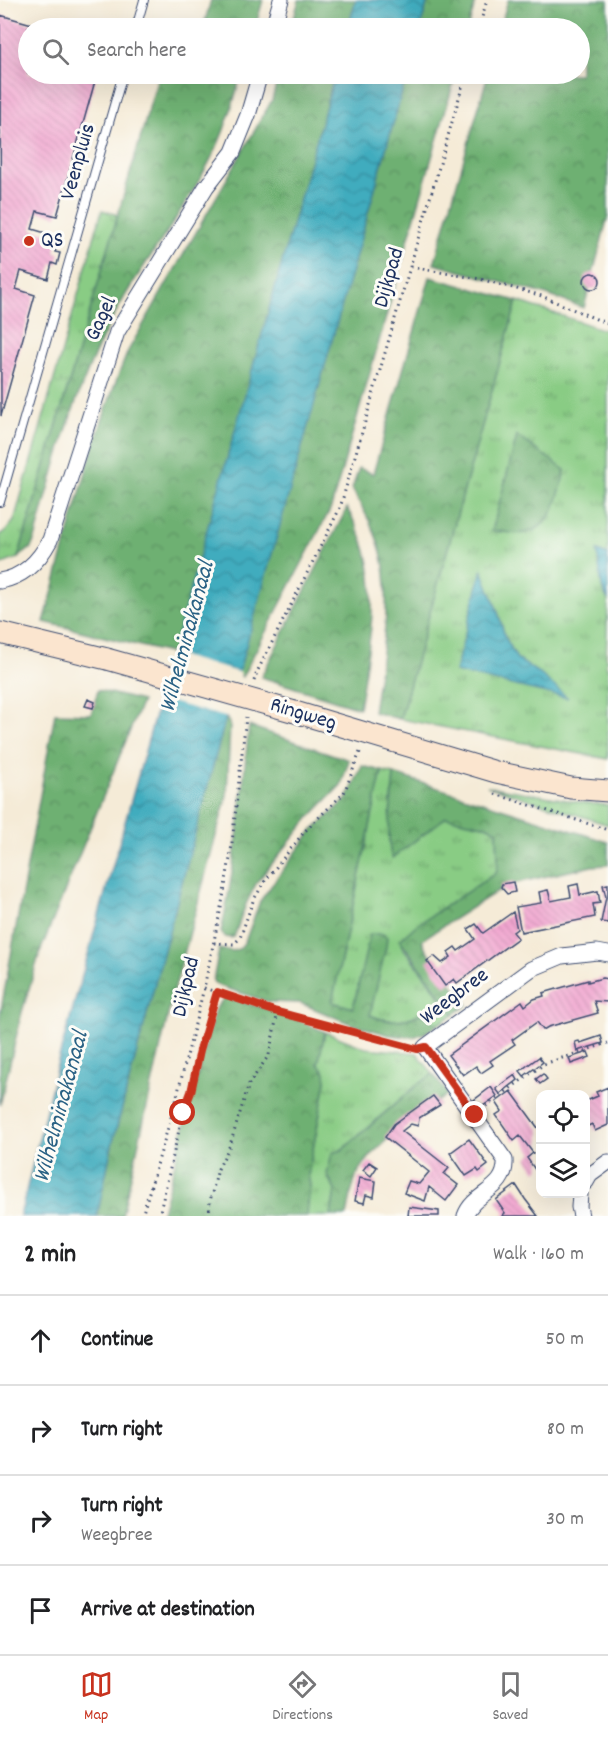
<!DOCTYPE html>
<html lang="en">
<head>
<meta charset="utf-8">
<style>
  :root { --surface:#fff; --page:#f2f2f2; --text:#202124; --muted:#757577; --line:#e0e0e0; --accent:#c8321e }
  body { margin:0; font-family:Dekko,sans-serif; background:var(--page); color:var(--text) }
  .controls { position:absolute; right:18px; bottom:18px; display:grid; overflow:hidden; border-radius:12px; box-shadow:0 6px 24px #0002 }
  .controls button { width:54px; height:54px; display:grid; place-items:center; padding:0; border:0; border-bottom:2px solid var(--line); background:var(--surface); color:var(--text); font:30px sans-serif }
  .stop { position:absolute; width:18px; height:18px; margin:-14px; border:4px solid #c8321e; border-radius:50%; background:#fff }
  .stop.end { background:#c8321e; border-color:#fff; box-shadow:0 2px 6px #0008 }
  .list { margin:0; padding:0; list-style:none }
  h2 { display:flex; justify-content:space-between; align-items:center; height:78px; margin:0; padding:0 24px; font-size:26px }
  h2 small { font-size:20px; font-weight:400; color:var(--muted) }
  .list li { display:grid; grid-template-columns:39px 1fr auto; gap:18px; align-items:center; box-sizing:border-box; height:90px; padding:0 24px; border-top:2px solid var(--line) }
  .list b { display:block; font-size:22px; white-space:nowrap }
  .list p { margin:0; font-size:20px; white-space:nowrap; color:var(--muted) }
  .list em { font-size:20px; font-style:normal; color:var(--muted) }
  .icon { flex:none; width:33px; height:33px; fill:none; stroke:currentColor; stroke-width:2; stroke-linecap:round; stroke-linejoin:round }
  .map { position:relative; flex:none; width:608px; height:1216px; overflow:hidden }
  .search { position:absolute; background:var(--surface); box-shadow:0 6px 24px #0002; left:18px; right:18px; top:18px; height:66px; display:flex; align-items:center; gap:15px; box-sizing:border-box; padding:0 21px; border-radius:33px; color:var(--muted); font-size:22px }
  .sheet { height:438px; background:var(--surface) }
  nav { display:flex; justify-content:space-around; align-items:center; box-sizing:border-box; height:84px; border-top:2px solid var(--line); background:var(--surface); font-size:16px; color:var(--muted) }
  nav a { display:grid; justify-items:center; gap:3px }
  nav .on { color:var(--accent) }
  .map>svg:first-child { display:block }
  .grass { fill:url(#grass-tufts); stroke:#527e71; stroke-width:1.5; fill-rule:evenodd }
  .forest { fill:url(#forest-crowns); stroke:#447068; stroke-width:1.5 }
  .water { fill:url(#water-waves); stroke:#2d6e8e; stroke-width:1.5 }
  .pier { fill:#f5ebd7 }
  .building { fill:url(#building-back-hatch) }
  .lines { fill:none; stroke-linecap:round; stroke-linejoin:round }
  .service-casing { stroke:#3c4b70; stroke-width:10 }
  .minor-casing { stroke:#3c4b70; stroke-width:17 }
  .secondary-casing { stroke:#3c4b70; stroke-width:23 }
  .path { stroke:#3c4b70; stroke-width:3; stroke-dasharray:1.5 4.5; stroke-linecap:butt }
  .service { stroke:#fff; stroke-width:8 }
  .minor { stroke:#fff; stroke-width:15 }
  .secondary { stroke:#fbe5cf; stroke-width:21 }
  .secondary-bridge-casing { stroke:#3c4b70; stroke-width:23; stroke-linecap:butt }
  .secondary-bridge { stroke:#fbe5cf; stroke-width:21 }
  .route { stroke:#c8321e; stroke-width:8 }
  .poi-dot { fill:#c8321e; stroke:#fdfcf7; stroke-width:2 }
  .labels { text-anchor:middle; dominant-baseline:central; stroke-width:6; stroke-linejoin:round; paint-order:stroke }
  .street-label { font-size:22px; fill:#1b2f5e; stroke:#fdfcf7 }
  .poi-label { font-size:22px; fill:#1b2f5e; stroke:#fdfcf7; text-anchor:start }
  .water-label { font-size:24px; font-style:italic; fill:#296184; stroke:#fdfcf7 }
</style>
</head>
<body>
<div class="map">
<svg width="608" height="1216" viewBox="0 0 608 1216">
  <defs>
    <pattern id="grass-tufts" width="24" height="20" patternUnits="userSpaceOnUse" patternTransform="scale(1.5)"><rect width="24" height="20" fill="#89cc84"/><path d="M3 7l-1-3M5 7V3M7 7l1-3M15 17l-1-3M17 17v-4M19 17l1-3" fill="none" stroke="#6fa66f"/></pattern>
    <pattern id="forest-crowns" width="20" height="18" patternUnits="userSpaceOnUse" patternTransform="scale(1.5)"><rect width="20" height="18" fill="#6eb072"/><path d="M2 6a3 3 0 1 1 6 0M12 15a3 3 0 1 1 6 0" fill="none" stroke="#5a9061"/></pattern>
    <pattern id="water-waves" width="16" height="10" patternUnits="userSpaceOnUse" patternTransform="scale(1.5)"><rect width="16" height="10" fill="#3facbe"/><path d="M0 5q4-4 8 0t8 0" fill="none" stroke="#348c9e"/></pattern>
    <pattern id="building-back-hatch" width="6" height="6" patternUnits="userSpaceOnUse" patternTransform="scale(1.5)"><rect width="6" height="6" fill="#f1a5cf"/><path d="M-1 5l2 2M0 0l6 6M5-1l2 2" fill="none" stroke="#ce8eb4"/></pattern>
  </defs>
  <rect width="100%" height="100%" fill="#fdfcf7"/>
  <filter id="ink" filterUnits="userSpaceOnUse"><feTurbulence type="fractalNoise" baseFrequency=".0167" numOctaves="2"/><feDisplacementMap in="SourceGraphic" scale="12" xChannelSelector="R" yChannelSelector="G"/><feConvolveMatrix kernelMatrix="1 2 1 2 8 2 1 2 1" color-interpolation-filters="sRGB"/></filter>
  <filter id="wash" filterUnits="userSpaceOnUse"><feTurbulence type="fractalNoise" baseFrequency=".008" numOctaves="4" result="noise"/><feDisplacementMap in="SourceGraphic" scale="24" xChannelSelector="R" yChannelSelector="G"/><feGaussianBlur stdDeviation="1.35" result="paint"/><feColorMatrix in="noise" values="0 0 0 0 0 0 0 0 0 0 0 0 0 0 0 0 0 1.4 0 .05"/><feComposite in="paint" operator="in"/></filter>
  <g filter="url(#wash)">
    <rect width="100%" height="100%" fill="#f5ebd7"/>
    <!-- grass -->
    <path class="grass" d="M102 210 118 215 18 558 0 565V534L5 532 14 521Z
      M517 301 608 331V555L598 551 602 587 608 600 606 664 608 671V759L400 719ZM482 571 498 612 505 637 517 659 540 674 455 672Z
      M382 771 394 774C393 794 385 842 392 858L446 817 488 826 497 831 498 864 496 873 405 935 402 946 454 1014 437 1025 426 1017 419 1014C405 1022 384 1022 370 1015L372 1001 362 972 353 1008 332 1002Z
      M487 786 585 803 608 805V825Z
      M325 1032 366 1048 417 1053 433 1074 417 1085 341 1150 332 1153 329 1180 335 1190 331 1216H307L310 1186 308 1175 326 1081 324 1070 318 1064Z"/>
    <!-- forest -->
    <path class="forest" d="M211 0H263L255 28H203Z
      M299 0H356L348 28H291Z
      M428 0H476L468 28H420Z
      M508 0H608V216L584 308 544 294 434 264 488 74H580V28H500Z
      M159 74H241C237 89 233 106 227 121 217 152 198 183 181 210 163 240 141 268 124 298 80 371 58 454 36 536L31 548 18 558Z
      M279 74H335L173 654 44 622C70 531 92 437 128 351L272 100Z
      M407 74H456L331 508 242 677 238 672Z
      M430 277 517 301 400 719 373 712C380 661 394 603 381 552 375 529 363 509 352 489L359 468 373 474Z
      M517 436 565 470C559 494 555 527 525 533 515 535 502 531 492 531Z
      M347 508C355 523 363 538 367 555 380 604 366 660 359 708L261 677Z
      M98 690 142 701 40 952 22 1012 0 1105V1015L55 713 91 714Z
      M226 717 230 725 227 795 170 1006 122 1216H97L112 1145Z
      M249 726 349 760 341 785 310 817 257 882 246 904 234 937C228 939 224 938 221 932 236 864 242 795 249 726Z
      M362 766 382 771 332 1002 353 1008 370 934H383L387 937 386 947 370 1015C384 1022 405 1022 419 1014L426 1016 437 1025 425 1033 413 1037 389 1035 349 1023 300 1003 269 1002 217 985 213 981 219 949 233 951 241 948 246 939 260 901 311 832 347 799Z
      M394 774 608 842V865L592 866 507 885 426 937 422 941 425 948 468 1005 454 1014 400 940 415 926 496 873 498 864 497 831 488 826 446 817 392 858C385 842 393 793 394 774Z
      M225 997 285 1014 325 1032 318 1064 325 1072 326 1081 308 1175 310 1185 306 1216H161L215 1009Z
      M433 1074 448 1094C417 1117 376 1141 357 1175 351 1187 350 1203 347 1216H331L335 1190 327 1174 332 1153 342 1150 417 1085Z"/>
    <!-- water -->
    <path class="water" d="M356 0H428L420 28H348Z
      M335 74H407L226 717 112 1145 97 1216H20L58 1061Z
      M597 551 608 555V600L602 587Z
      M482 570 498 612 505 637 517 659 540 674 568 698 455 672Z"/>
    <!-- pier -->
    <path class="pier" d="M170 653 241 673 229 718 157 698Z"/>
    <g id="blocks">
      <!-- building -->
      <path class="building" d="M0 15 46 28H28V74H97L57 216 37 211 32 229 59 237 55 252 60 253 57 265 52 263 48 279 21 271 16 289 35 295 1 416Z
        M584 281a8 8 0 1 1 16 0a8 8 0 1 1-16 0Z
        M88 699 95 702 93 708 85 706Z
        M513 882 515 892 507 894 501 887 502 884Z
        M578 884 580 895 598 891 600 903 593 904 595 917 521 932 516 907 541 903 539 892 548 890 551 901 571 897 569 886Z
        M608 884V923L601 922 606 897 603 885Z
        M513 912 517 929 513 932 518 938 457 983 454 979 445 986 427 961 434 956 442 963 451 957 448 952 455 947 458 951 475 939 468 929 476 924 483 933Z
        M602 978 608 979V1002L594 1001 598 1013 548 1027 543 1030 537 1022 512 1040 515 1044 490 1061 493 1065 481 1073 476 1066 463 1075 448 1055 522 1001 525 1006 534 999 544 996 543 993 588 980V982Z
        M601 1036 603 1043 577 1051 575 1042 579 1041 580 1043Z
        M588 1052 590 1057 571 1064 569 1058Z
        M539 1057 543 1062 524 1076 520 1071Z
        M543 1074 547 1079 540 1084 536 1079Z
        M515 1075 518 1080 500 1094 496 1089Z
        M491 1087 497 1096 480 1108 474 1100Z
        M608 1087V1125L595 1131 592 1124 586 1127V1101L598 1096 596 1092Z
        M511 1091 538 1128 540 1126V1168L536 1171 527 1158 533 1153 527 1145 520 1136 514 1141 496 1115 502 1111 496 1102Z
        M433 1096 440 1105 419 1118 418 1126 411 1124 402 1131 449 1168 444 1174 458 1185 446 1201 429 1187 425 1201 404 1193 409 1181 419 1184 429 1172 385 1137 394 1124Z
        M469 1139 488 1165 479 1172 477 1169 466 1176 450 1153Z
        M369 1162 377 1167 371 1176 363 1170Z
        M359 1178 376 1181 374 1197 366 1195 364 1203 355 1201Z
        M516 1185 525 1199 538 1216H502L505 1213 496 1200Z
        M409 1207 439 1211V1216H408Z"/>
    </g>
  </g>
  <g filter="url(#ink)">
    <use href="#blocks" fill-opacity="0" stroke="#3c4b70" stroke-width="1.5"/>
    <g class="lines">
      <!-- service casing -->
      <g class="service-casing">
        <path id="service" d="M136 28 144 0
          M0 502 123 74"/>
      </g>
      <!-- minor casing -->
      <g class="minor-casing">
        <path id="minor" d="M273 28 281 0
          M0 581C24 577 39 561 50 540L117 332 206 187 233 152 248 115 260 74
          M586 1182 590 1175 608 1162
          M580 1194 579 1207 581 1216
          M465 1216C474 1191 507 1191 505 1160L425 1047 531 969 562 956 597 952 608 954"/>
      </g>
      <!-- secondary casing -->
      <g class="secondary-casing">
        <path id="secondary" d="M0 633 107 659
          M295 712 496 772 571 788 608 791"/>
      </g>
      <!-- path -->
      <path class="path" d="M479 28 487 0
        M411 267 480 279 539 295 608 324
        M254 681 257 672 340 508 466 74
        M495 794 608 830
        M214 943 234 944 240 938 253 901 265 881 305 831 344 793 360 752
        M204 988 274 1011 410 1047
        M486 1106 544 1064 608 1043
        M142 1216 175 1104 204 988 223 898 231 852 246 717
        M159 1216 183 1113 191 1092 200 1050 217 991
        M209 1216 210 1201 218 1169 230 1145 249 1084 269 1055 277 1016 274 1011"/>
      <!-- service -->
      <use href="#service" class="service"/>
      <!-- minor -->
      <use href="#minor" class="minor"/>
      <!-- secondary -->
      <use href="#secondary" class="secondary"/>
      <!-- secondary-bridge casing -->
      <g class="secondary-bridge-casing">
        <path id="secondary-bridge" d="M107 659 295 712"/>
      </g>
      <!-- secondary-bridge -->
      <use href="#secondary-bridge" class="secondary-bridge"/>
    </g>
  </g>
  <g class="lines" filter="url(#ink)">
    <!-- route -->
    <path class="route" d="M183 1113 191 1092 200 1050 217 992 274 1011 417 1049 426 1047 475 1115"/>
  </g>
  <!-- markers -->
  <circle class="poi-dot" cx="29" cy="241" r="6"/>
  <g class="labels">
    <!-- street labels -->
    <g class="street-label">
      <text transform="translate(79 162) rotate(-74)">Veenpluis</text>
      <text transform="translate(390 278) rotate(-74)">Dijkpad</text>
      <text transform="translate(102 319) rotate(-65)">Gagel</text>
      <text transform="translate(303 715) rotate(17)">Ringweg</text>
      <text transform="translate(187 987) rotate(-77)">Dijkpad</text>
      <text transform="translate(455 997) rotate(-37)">Weegbree</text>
    </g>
    <!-- poi labels -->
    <g class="poi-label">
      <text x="41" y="241">QS</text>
    </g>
    <!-- water labels -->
    <g class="water-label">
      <text transform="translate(188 637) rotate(-75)">Wilhelminakanaal</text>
      <text transform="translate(62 1107) rotate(-75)">Wilhelminakanaal</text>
    </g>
  </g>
</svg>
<div class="controls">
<button><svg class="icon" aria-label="locate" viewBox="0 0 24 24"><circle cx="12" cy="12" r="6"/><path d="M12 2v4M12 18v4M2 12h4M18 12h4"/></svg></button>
<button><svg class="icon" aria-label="layers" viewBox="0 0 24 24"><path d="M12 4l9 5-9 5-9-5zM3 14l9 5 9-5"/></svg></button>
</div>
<div class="stop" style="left:183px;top:1113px"></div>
<div class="stop end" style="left:475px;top:1115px"></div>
<div class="search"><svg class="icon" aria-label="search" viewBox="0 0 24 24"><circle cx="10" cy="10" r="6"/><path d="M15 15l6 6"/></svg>Search here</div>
</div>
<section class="sheet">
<h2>2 min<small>Walk · 160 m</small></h2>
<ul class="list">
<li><svg class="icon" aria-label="ahead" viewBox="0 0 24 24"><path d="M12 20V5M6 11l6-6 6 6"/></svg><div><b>Continue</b></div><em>50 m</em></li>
<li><svg class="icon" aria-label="right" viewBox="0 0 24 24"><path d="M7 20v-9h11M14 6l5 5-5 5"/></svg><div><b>Turn right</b></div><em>80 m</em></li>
<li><svg class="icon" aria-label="right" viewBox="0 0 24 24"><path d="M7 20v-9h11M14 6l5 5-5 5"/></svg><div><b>Turn right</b><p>Weegbree</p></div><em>30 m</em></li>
<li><svg class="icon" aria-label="arrive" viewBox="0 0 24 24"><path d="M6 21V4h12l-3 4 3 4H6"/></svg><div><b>Arrive at destination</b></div></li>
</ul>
</section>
<nav>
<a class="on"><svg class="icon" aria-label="map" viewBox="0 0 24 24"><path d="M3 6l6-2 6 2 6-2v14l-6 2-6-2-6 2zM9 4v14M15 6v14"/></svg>Map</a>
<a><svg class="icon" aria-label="directions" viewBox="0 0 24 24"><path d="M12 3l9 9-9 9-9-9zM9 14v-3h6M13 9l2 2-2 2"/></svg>Directions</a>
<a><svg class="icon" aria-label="saved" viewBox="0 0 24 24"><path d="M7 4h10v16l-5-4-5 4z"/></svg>Saved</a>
</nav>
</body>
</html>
